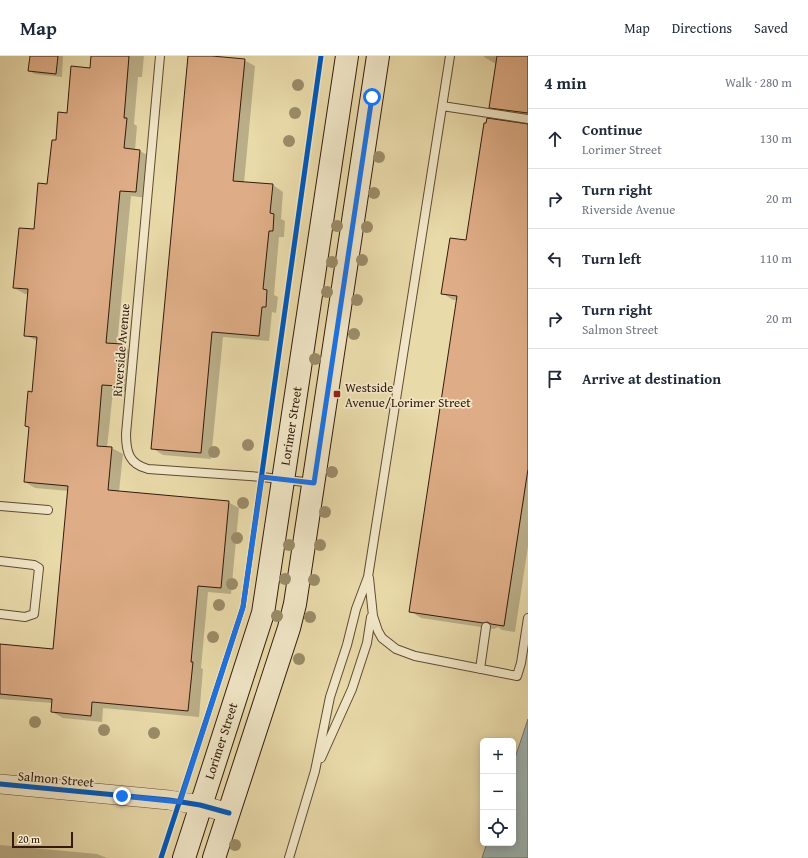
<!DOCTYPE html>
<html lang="en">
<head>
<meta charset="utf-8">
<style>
  :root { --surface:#fff; --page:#f6f6f7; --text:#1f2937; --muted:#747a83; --line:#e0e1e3 }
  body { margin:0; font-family:"Gentium Book Plus",serif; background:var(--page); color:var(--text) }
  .controls { position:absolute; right:12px; bottom:12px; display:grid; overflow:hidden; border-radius:6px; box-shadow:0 2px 10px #0003 }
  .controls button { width:36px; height:36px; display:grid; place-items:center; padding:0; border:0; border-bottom:1px solid var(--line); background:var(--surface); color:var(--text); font:20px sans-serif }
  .scale { position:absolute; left:12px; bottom:10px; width:61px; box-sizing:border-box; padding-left:4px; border:2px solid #331a0b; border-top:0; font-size:11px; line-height:14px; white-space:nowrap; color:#331a0b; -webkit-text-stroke:3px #f1e7c8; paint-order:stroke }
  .stop { position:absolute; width:12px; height:12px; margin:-9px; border:3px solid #1a73e8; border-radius:50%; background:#fff }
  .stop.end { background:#1a73e8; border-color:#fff; box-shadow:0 1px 4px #0008 }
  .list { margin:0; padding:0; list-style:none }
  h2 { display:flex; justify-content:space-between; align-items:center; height:52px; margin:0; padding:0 16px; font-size:17px }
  h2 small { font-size:13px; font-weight:400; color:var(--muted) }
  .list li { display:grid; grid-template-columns:26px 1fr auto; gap:12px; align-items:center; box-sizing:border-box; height:60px; padding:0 16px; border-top:1px solid var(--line) }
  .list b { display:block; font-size:15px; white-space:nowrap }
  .list p { margin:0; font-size:13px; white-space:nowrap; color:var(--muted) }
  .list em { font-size:13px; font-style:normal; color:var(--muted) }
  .icon { flex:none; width:22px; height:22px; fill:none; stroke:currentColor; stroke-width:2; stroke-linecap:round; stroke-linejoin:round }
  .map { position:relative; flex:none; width:528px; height:802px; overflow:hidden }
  header { display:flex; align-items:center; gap:24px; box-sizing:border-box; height:56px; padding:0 20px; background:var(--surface); border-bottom:1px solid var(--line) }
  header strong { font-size:19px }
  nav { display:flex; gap:22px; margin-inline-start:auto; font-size:14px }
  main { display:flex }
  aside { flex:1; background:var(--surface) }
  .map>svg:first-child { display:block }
  .water { fill:#9eb7b5; stroke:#737871 }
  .shadow { fill:#0003 }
  .building { fill:#dead87; stroke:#331a0b }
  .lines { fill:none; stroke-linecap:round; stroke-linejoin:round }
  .service-casing { stroke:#604a33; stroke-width:10 }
  .tertiary-casing { stroke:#604a33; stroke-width:20 }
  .secondary-casing { stroke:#331a0b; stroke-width:24 }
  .service { stroke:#f1e7c8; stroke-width:8 }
  .tertiary { stroke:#f1e7c8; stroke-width:19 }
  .secondary { stroke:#f1e7c8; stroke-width:22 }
  .cycleway-casing { stroke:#f1e7c8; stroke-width:8 }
  .cycleway { stroke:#0057b8; stroke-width:5 }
  .tree { fill:#9a8c68 }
  .route { stroke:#1a73e8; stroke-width:5 }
  .poi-dot { fill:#8f2418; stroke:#f1e7c8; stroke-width:1.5 }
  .labels { text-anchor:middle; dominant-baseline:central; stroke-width:3.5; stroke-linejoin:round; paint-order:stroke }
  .street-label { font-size:13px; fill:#331a0b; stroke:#f1e7c8 }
  .poi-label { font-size:13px; fill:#331a0b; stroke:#f1e7c8; text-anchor:start }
</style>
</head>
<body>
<header>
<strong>Map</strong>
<nav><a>Map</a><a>Directions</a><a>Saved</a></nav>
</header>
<main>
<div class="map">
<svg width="528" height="802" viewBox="0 0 528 802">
  <rect width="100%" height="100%" fill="#e9daaa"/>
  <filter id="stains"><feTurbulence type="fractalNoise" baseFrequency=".005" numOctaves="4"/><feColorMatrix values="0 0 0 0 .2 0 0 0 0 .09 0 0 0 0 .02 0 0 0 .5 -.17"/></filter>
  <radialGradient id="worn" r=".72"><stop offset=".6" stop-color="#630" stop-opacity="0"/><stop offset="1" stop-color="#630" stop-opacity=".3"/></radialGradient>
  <!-- water -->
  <path class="water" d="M528 663V802H482L487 787H513V708Z"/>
  <!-- shadow -->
  <path class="shadow" d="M31 0H63L62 21 35 18 29 15Z
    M92 0H144L142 21H138L134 68 137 70 135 94 140 95 151 101 147 142 131 140 117 289H122L133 296 129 336 113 335 107 392H112L123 398 119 436 228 446 239 452 231 538 208 536 201 612 203 613 199 661 103 652 102 666 63 662 52 656 53 647 0 643V589L54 594 69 435 35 432 25 426 30 372 26 370 33 337 38 285 25 279 29 238H25L14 232 48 129 57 85 67 58 90 13Z
    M189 0 244 4 255 10 244 127 273 129 283 136 281 163 285 165 284 181H279L274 239 278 241 276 257 272 256 269 285 223 281 211 403 163 399 152 392Z
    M484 0H528V61L501 57 490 51 496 8 484 1Z
    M528 69V490L515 576 502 574 498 571 494 573 421 562 410 555 458 244H453L442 237 467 186Z
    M0 789 97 798 107 802H0Z"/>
  <!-- building -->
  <path class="building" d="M30 0H58L56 18 28 15Z
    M91 0H129L124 62H127L124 92 140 94 136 136 120 135 106 287 122 288 118 330 102 329 97 390 112 391 108 434 229 445 221 532 198 530 191 606H193L188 655 92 646 91 660 51 656 52 643 0 638V588L53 593 68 430 24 426 29 371 25 370 26 357 28 335 32 336 37 281 24 280 28 233 13 232 19 172 34 173 38 127 47 128 52 84H56L58 56 67 57 71 10 90 12Z
    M188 0H212L245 3 233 125 273 128 270 157 274 158 273 175H269L263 233 267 234 266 251H262L259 280 212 276 201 397 151 393Z
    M497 0H528V57L489 52Z
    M487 62 528 68V413L504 570 491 568 487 566 483 567 409 556 457 240 441 238 450 182 466 184 484 67H486Z"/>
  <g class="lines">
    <!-- service casing -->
    <g class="service-casing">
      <path id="service" d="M160 0 126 378C126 396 129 408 148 413L262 421 313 427
        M442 50 528 63
        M0 450 48 454
        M0 505 34 509 39 512 34 558 25 561 0 558
        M369 522 373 560 378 575 382 582 396 593 415 600 517 620 521 607 528 562
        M480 613 486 571
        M321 702 352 633 367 587 371 561
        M289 802 315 715 330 641 347 589 356 553 368 521 450 0"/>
    </g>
    <!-- tertiary casing -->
    <g class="tertiary-casing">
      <path id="tertiary" d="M0 728 169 744 200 749 229 757"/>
    </g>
    <!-- secondary casing -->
    <g class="secondary-casing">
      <path id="secondary" d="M184 802 263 557 347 0
        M214 802 289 572 295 548 378 0"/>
    </g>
    <!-- service -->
    <use href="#service" class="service"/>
    <!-- tertiary -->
    <use href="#tertiary" class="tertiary"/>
    <!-- secondary -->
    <use href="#secondary" class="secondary"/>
    <!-- cycleway casing -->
    <g class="cycleway-casing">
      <path id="cycleway" d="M0 728 169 744 200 749 229 757
        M161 802 243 551 321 0"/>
    </g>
    <!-- cycleway -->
    <use href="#cycleway" class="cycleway"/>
  </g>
  <!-- trees -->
  <g class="tree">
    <circle cx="298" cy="29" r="6"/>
    <circle cx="295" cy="57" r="6"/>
    <circle cx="289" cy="85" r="6"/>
    <circle cx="379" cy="101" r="6"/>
    <circle cx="374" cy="137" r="6"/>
    <circle cx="337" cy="170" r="6"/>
    <circle cx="367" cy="171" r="6"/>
    <circle cx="362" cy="204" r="6"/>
    <circle cx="332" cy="206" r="6"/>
    <circle cx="327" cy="236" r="6"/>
    <circle cx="357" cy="244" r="6"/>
    <circle cx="354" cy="278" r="6"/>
    <circle cx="315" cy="303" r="6"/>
    <circle cx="248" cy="389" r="6"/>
    <circle cx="214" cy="396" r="6"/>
    <circle cx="332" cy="416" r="6"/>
    <circle cx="243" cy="447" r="6"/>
    <circle cx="325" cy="456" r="6"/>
    <circle cx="237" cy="482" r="6"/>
    <circle cx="289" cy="489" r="6"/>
    <circle cx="320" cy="489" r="6"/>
    <circle cx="285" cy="523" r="6"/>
    <circle cx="314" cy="524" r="6"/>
    <circle cx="232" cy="528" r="6"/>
    <circle cx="219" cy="549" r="6"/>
    <circle cx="277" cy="560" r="6"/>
    <circle cx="310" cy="561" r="6"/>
    <circle cx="213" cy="581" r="6"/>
    <circle cx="299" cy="603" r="6"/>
    <circle cx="35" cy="666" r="6"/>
    <circle cx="104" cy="674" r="6"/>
    <circle cx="154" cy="677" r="6"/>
    <circle cx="235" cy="789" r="6"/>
  </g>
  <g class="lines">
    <!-- route -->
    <path class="route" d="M122 740 180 746 243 551 262 421 314 427 372 41"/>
  </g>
  <!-- markers -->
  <rect class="poi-dot" x="333" y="334" width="8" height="8" rx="2"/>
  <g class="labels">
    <!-- street labels -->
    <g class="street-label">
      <text transform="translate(121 294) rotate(-85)">Riverside Avenue</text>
      <text transform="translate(291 370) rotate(-81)">Lorimer Street</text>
      <text transform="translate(221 685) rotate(-72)">Lorimer Street</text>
      <text transform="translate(56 723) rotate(5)">Salmon Street</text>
    </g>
    <!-- poi labels -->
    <g class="poi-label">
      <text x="345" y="331">Westside<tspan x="345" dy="15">Avenue/Lorimer Street</tspan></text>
    </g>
  </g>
  <rect width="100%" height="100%" filter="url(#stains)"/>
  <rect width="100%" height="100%" fill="url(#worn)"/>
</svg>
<div class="controls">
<button>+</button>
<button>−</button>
<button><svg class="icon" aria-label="locate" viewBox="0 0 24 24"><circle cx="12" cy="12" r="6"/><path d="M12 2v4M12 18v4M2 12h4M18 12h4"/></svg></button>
</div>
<div class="scale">20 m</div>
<div class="stop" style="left:372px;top:41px"></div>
<div class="stop end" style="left:122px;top:740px"></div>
</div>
<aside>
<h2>4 min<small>Walk · 280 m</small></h2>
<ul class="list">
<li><svg class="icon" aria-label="ahead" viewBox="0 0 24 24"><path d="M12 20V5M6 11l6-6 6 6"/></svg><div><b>Continue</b><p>Lorimer Street</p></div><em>130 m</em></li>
<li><svg class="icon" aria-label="right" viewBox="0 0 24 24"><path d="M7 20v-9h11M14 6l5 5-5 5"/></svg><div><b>Turn right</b><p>Riverside Avenue</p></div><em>20 m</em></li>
<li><svg class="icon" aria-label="left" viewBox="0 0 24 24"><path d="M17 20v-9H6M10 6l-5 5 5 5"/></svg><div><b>Turn left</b></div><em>110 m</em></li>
<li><svg class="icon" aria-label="right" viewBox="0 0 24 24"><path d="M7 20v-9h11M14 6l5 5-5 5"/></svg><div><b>Turn right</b><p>Salmon Street</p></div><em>20 m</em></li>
<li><svg class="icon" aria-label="arrive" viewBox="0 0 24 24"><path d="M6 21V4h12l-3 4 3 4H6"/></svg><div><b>Arrive at destination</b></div></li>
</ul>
</aside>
</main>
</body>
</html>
